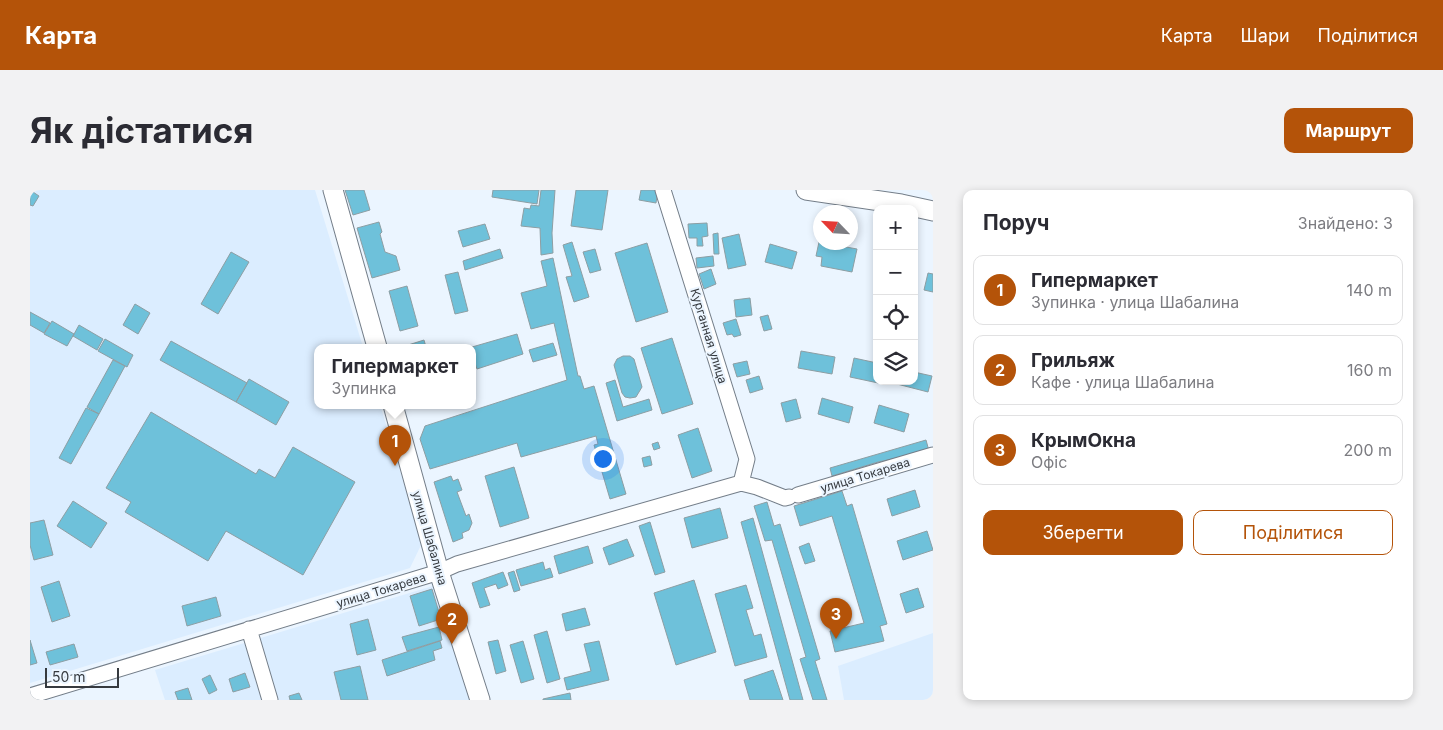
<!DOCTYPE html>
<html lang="uk">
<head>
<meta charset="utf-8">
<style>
  :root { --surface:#fff; --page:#f2f2f3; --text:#2b2b33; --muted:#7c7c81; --line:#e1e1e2; --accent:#b45309 }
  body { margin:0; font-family:Inter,sans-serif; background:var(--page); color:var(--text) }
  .controls { position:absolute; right:15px; top:15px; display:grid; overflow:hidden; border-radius:10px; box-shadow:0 2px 8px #0003 }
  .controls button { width:45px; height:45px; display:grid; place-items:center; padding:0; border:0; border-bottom:1px solid var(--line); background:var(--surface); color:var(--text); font:25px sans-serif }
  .compass { position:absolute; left:783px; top:15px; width:45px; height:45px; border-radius:50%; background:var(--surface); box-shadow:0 2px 8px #0003; rotate:295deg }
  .scale { position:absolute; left:15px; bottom:12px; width:74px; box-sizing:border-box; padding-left:5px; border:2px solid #363a3f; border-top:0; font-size:14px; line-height:18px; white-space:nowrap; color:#363a3f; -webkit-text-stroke:4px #ebf5ff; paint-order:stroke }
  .you { position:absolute; left:572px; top:268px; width:18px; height:18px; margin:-12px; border:4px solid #fff; border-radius:50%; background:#1a73e8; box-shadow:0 0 0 8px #1a73e833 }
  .badge { display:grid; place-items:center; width:32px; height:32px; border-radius:50%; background:var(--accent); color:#fff; font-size:16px; font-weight:700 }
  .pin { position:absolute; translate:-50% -41px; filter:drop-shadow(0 1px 2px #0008) }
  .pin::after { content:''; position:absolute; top:26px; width:18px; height:15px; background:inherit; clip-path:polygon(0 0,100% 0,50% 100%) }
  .popup { position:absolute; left:284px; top:154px; width:162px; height:65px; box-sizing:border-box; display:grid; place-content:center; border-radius:10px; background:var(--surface); filter:drop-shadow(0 1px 4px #0005); font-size:16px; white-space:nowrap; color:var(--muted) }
  .popup b { font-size:19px; color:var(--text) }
  .popup::after { content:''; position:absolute; left:50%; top:100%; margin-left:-10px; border:10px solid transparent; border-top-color:var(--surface) }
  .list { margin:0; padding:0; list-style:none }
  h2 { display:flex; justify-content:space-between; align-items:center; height:65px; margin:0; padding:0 20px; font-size:21px }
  h2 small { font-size:16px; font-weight:400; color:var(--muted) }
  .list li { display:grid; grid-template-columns:32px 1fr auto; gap:15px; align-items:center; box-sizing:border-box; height:70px; margin:0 10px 10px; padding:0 10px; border:1px solid var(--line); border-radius:10px }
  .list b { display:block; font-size:19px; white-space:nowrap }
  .list p { margin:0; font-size:16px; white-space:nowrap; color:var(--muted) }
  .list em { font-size:16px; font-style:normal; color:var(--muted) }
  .actions { display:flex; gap:10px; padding:15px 20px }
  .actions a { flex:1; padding:11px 0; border:1px solid var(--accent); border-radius:10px; text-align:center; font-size:18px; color:var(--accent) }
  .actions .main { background:var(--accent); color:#fff }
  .icon { flex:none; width:28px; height:28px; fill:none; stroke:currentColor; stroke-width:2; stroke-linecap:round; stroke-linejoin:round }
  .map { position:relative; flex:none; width:903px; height:510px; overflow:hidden; border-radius:10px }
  header { display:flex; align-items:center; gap:30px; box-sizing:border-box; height:70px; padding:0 25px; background:var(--accent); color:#fff }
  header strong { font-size:24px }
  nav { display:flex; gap:28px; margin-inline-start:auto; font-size:18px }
  .intro { display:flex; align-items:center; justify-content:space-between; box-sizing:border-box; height:120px; padding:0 30px }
  h1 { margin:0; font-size:35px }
  .button { padding:12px 22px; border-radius:10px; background:var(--accent); color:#fff; font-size:18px; font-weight:700 }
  main { display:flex; gap:30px; padding:0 30px }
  aside { flex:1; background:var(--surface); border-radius:10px; box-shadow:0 2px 8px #0003 }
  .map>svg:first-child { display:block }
  .built { fill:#dbedff }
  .building { fill:#6ec1da; stroke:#8d9ea3 }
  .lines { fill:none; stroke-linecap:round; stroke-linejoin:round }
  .minor-casing { stroke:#747e89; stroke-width:17 }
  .major-casing { stroke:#747e89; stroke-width:21 }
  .minor { stroke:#fff; stroke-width:15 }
  .major { stroke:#fff; stroke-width:19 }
  .labels { text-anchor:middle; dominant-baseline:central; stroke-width:4; stroke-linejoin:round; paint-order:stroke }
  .street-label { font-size:12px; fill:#363a3f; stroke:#ebf5ff }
</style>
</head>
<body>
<header>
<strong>Карта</strong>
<nav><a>Карта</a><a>Шари</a><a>Поділитися</a></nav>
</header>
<div class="intro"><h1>Як дістатися</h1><a class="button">Маршрут</a></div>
<main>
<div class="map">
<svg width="903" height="510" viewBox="0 0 903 510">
  <rect width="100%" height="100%" fill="#ebf5ff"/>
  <!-- built -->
  <path class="built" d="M0 0H285L333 157H288V215H350L392 353 380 378 0 493Z
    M406 395 441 510H135L125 480Z
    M903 443V510H814L808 476Z"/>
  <!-- building -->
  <path class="building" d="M0 0 9 6 3 16 0 15Z
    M315 0H334L340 20 323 25Z
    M463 0H509L507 14 462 7Z
    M511 0H525L522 43 523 63 511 65 510 38 491 36 494 18 500 19 501 15 509 16Z
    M546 0H578L572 40 541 36Z
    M611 0H628L626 13 609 10Z
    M349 32 352 42 350 44 355 62 366 66 370 80 342 88 327 38Z
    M677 33 678 46 672 47 673 56H667V48H659L658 34Z
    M455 34 460 49 433 57 428 41Z
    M688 43 689 64H684L683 44Z
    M709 44 716 75 698 79 692 48Z
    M542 52 559 107 544 112 536 87 542 86 533 55Z
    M789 52 827 59 822 82 791 76 792 67 786 66Z
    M617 53 638 122 606 132 585 63Z
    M740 54 767 62 762 79 735 72Z
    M470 59 473 68 435 80 433 71Z
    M565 59 571 80 560 83 553 62Z
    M201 62 219 72 188 124 171 114Z
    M683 66 684 76 667 78 666 68Z
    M523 68 548 186H550L554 199 564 196 596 304 580 309 564 255 568 254 566 246 491 267 487 253 400 279 390 249 395 236 537 190 524 133 501 139 491 103 517 96 511 71Z
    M681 79 686 94 674 99 669 84Z
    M428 82 438 121 425 124 415 85Z
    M898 83 903 84V102L894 100Z
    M377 96 388 136 370 141 359 101Z
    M720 108 722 125 706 127 704 110Z
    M105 114 120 123 108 144 93 135Z
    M0 122 20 133 14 143 0 135Z
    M738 125 742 139 734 141 730 127Z
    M706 129 711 145 704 147 702 144 697 145 693 133Z
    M22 131 44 144 37 156 14 144Z
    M49 135 73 149 67 160 43 146Z
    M487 144 493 164 447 179 442 165V157Z
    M642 148 663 214 632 224 611 158Z
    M75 149 103 165 97 177 68 161Z
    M394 150 396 157H375V156Z
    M141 151 217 193 206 212 130 170Z
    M523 153 527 165 503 172 499 160Z
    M771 161 805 167 802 184 768 178Z
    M593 166H600L604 169 612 197 606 207 600 208 595 207 592 203 584 175 587 169Z
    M824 168 847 173V191H854L853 194 820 187Z
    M83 170 95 176 69 224 57 217Z
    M717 171 720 184 707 187 703 174Z
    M884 182 902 186 898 202 867 194 868 191H884Z
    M729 186 733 199 720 203 716 190Z
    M219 189 259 212 246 235 206 212Z
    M585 190 593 217 619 209 622 220 587 231 576 193Z
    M792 208 823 217 819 233 788 224Z
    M766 209 771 228 756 232 751 213Z
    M849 215 879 224 874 242 844 233Z
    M56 218 69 224 41 274 29 268Z
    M121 222 226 284 229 279 245 288 263 257 325 292 273 385 196 341 178 371 95 322 101 312 76 298Z
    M668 238 682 281 662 288 648 245Z
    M896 250 899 261 848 272 802 286 800 278Z
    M628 252 630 258 624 260 622 254Z
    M620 266 622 275 614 277 612 268Z
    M484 277 499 328 470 337 455 286Z
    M421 286 423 291 428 289 432 300 427 302 436 326 439 324 442 333 439 340 432 343 433 348 423 352 404 292Z
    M885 300 890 317 862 326 857 309Z
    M812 301 817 316 822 314 857 434 850 436 854 451 805 462 800 441 834 433 802 326 770 336 764 316Z
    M43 311 77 333 61 358 27 336Z
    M737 312 744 336 750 334 790 469 785 471 797 510H783L770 469 776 467 742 350 735 351 724 316Z
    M690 318 698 348 662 358 654 328Z
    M723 328 773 510H760L711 332Z
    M14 330 23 365 4 370 0 355V333Z
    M620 332 635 382 625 385 609 336Z
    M897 341 903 360 873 370 867 351Z
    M597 349 604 366 579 375 573 358Z
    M779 353 785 371 775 374 769 357Z
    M558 356 563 373 529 384 524 366Z
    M513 372 515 380 520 378 523 387 491 396 486 380Z
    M484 381 490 400 484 402 478 383Z
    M473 382 478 395 468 399 466 394 454 398 460 415 450 418 442 393Z
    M664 390 686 462 646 475 624 403Z
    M29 391 40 426 22 432 11 397Z
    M716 395 723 418 716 420 724 446 731 444 737 467 705 476 685 404Z
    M888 398 894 417 876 423 870 404Z
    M402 399 411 429 389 436 380 406Z
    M186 407 191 426 157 436 152 416Z
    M555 418 560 435 536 441 532 424Z
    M338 429 346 460 327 465 320 434Z
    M409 437 412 450 377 461 372 447Z
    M517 441 530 489 517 493 504 445Z
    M0 450 7 473 0 475Z
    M468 450 476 481 466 484 458 452Z
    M410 451 412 458 403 461 405 470 357 486 352 470Z
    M493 451 504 489 491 493 480 455Z
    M569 451 579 490 537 500 534 488 561 481 554 454Z
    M44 454 48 467 20 475 16 462Z
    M330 476 338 510H311L304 482Z
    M743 480 753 510H720L714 490Z
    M215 483 220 497 203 502 199 489Z
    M180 485 187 500 179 504 172 489Z
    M158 498 162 510H148L145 502Z
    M269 503 272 510H260L259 506Z
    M540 503 541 510H513V509Z"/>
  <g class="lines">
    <!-- minor casing -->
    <g class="minor-casing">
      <path id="minor" d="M633 0 717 269 711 293
        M768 305 903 265
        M219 439 240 510
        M0 506 409 382 427 374 711 293 727 297 755 308 759 307"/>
    </g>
    <!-- major casing -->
    <g class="major-casing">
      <path id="major" d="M303 0 347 157
        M776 0 871 14 903 21
        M363 215 409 382 450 510"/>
    </g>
    <!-- minor -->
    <use href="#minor" class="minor"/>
    <!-- major -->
    <use href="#major" class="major"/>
  </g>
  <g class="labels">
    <!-- street labels -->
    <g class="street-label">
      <text transform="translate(679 146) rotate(73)">Курганная улица</text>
      <text transform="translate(835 285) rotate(-17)">улица Токарева</text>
      <text transform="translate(400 348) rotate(74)">улица Шабалина</text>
      <text transform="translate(351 400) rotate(-17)">улица Токарева</text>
    </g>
  </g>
</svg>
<div class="controls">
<button>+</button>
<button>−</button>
<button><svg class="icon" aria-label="locate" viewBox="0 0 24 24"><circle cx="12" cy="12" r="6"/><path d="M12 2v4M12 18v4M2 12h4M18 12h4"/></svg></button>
<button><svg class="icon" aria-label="layers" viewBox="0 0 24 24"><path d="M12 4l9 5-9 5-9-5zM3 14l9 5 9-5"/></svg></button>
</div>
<svg class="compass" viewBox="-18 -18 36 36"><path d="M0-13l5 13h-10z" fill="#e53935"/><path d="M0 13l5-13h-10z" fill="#7c7c81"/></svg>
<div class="scale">50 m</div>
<div class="you"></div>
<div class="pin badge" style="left:365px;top:276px">1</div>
<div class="popup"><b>Гипермаркет</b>Зупинка</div>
<div class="pin badge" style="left:422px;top:454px">2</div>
<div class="pin badge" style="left:806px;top:449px">3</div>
</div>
<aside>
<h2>Поруч<small>Знайдено: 3</small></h2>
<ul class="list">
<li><span class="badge">1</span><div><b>Гипермаркет</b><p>Зупинка · улица Шабалина</p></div><em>140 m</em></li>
<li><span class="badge">2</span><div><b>Грильяж</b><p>Кафе · улица Шабалина</p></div><em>160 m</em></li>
<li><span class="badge">3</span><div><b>КрымОкна</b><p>Офіс</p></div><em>200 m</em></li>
</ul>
<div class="actions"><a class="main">Зберегти</a><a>Поділитися</a></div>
</aside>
</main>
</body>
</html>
